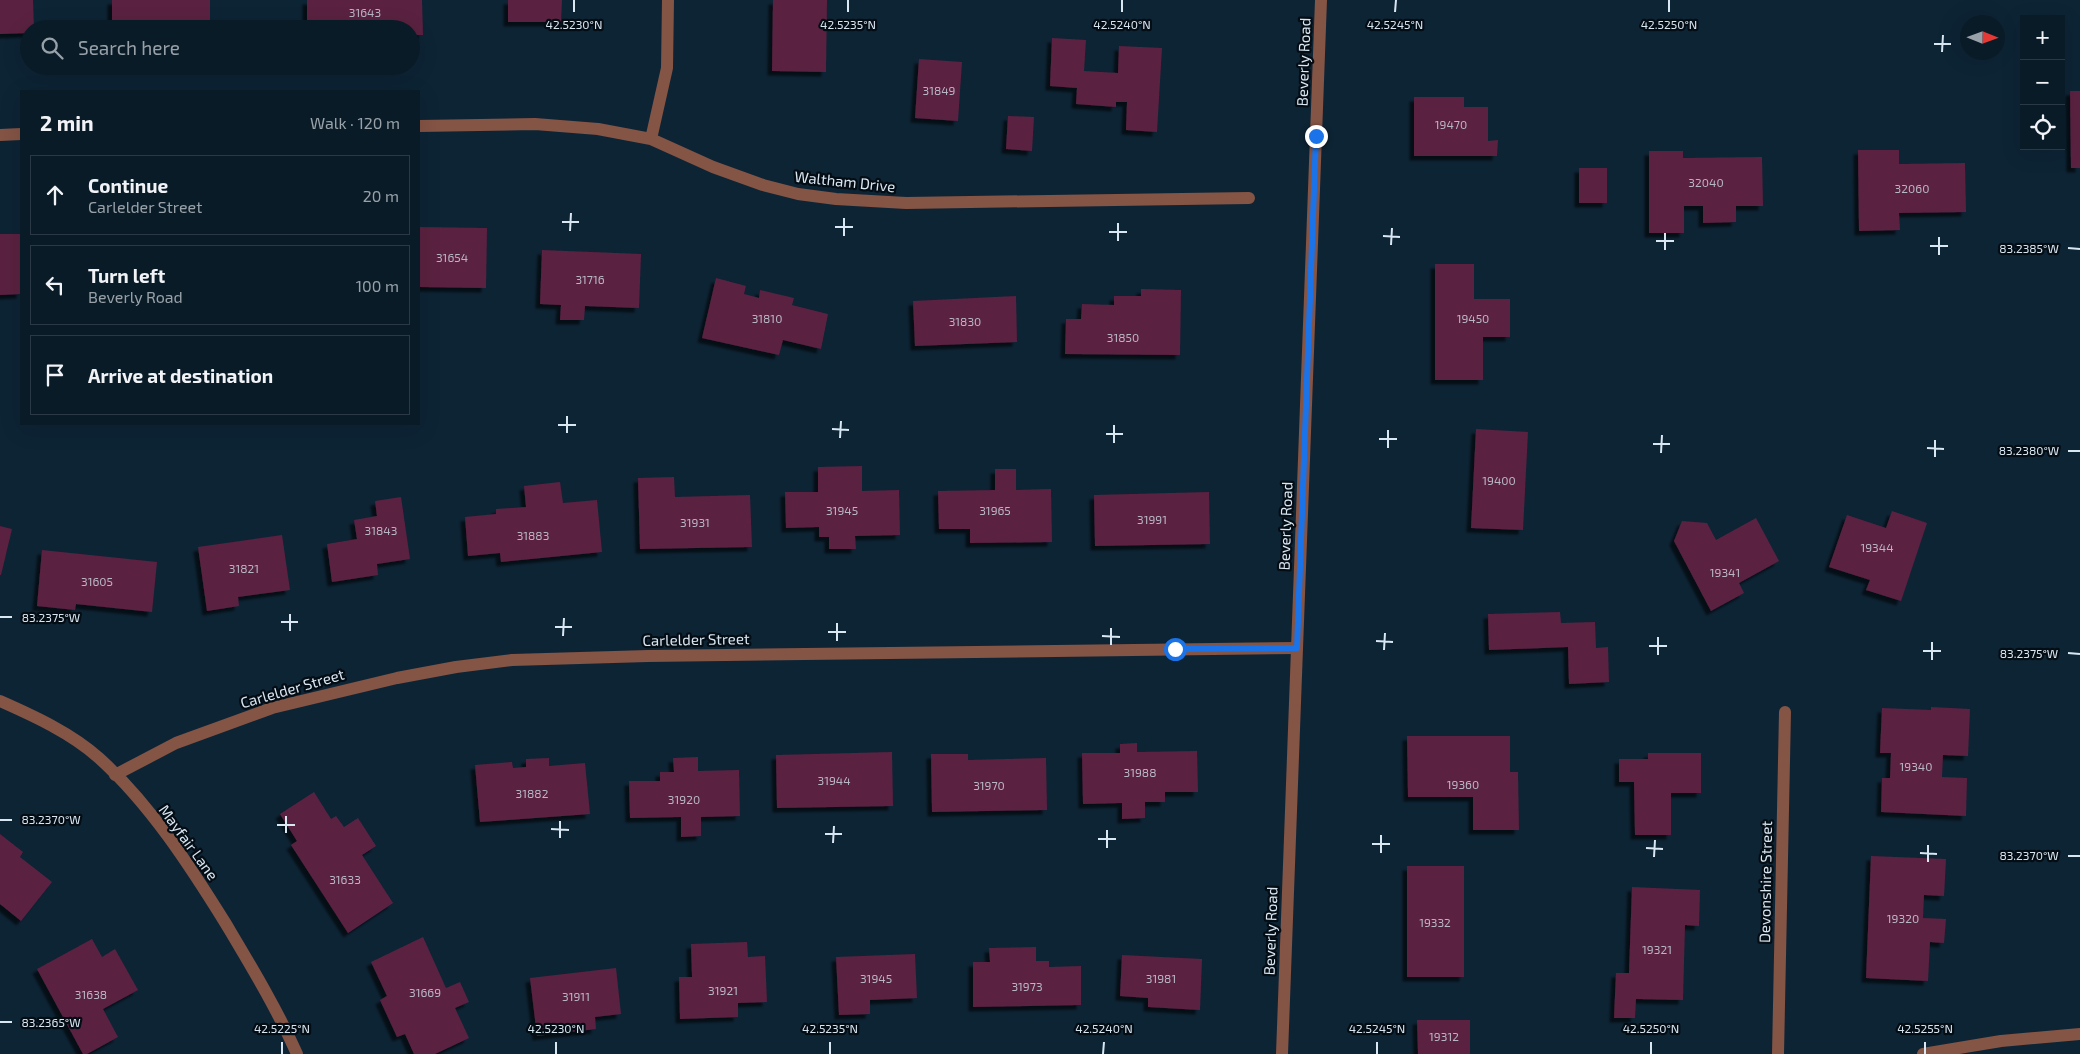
<!DOCTYPE html>
<html lang="en">
<head>
<meta charset="utf-8">
<style>
  :root { --surface:#0a1b28; --page:#182834; --text:#f1f3f6; --muted:#99a1a8; --line:#2a3945 }
  body { margin:0; font-family:"Exo 2",sans-serif; background:var(--page); color:var(--text) }
  .controls { position:absolute; right:15px; top:15px; display:grid; overflow:hidden; border-radius:0px; box-shadow:0 5px 20px #0002 }
  .controls button { width:45px; height:45px; display:grid; place-items:center; padding:0; border:0; border-bottom:1px solid var(--line); background:var(--surface); color:var(--text); font:25px sans-serif }
  .compass { position:absolute; left:1960px; top:15px; width:45px; height:45px; border-radius:50%; background:var(--surface); box-shadow:0 5px 20px #0002; rotate:91deg }
  .stop { position:absolute; width:15px; height:15px; margin:-11px; border:4px solid #1a73e8; border-radius:50%; background:#fff }
  .stop.end { background:#1a73e8; border-color:#fff; box-shadow:0 1px 5px #0008 }
  .list { margin:0; padding:0; list-style:none }
  h2 { display:flex; justify-content:space-between; align-items:center; height:65px; margin:0; padding:0 20px; font-size:21px }
  h2 small { font-size:16px; font-weight:400; color:var(--muted) }
  .list li { display:grid; grid-template-columns:32px 1fr auto; gap:15px; align-items:center; box-sizing:border-box; height:80px; margin:0 10px 10px; padding:0 10px; border:1px solid var(--line); border-radius:0px }
  .list b { display:block; font-size:19px; white-space:nowrap }
  .list p { margin:0; font-size:16px; white-space:nowrap; color:var(--muted) }
  .list em { font-size:16px; font-style:normal; color:var(--muted) }
  .icon { flex:none; width:28px; height:28px; fill:none; stroke:currentColor; stroke-width:2; stroke-linecap:round; stroke-linejoin:round }
  .map { position:relative; flex:none; width:2080px; height:1054px; overflow:hidden }
  .search { position:absolute; background:var(--surface); box-shadow:0 5px 20px #0002; left:20px; top:20px; width:400px; height:55px; display:flex; align-items:center; gap:12px; box-sizing:border-box; padding:0 18px; border-radius:28px; color:var(--muted); font-size:19px }
  .panel { position:absolute; background:var(--surface); box-shadow:0 5px 20px #0002; left:20px; top:90px; width:400px; height:335px; border-radius:0px }
  .map>svg:first-child { display:block }
  .building { fill:#5a2140; filter:url(#shadow) }
  .lines { fill:none; stroke-linecap:round; stroke-linejoin:round }
  .minor { stroke:#845445; stroke-width:12 }
  .tertiary { stroke:#845445; stroke-width:12 }
  .route { stroke:#1a73e8; stroke-width:6 }
  .ticks { fill:none; stroke:#d9e7f3; stroke-width:2 }
  .labels { text-anchor:middle; dominant-baseline:central; stroke-width:4.5; stroke-linejoin:round; paint-order:stroke }
  .number-label { font-size:12px; fill:#b9b6c6 }
  .street-label { font-size:15px; fill:#d9e7f3; stroke:#040c14 }
  .ticks-label { font-size:12px; text-anchor:middle; fill:#d9e7f3; stroke:#040c14; stroke-width:4.5; stroke-linejoin:round; paint-order:stroke }
</style>
</head>
<body>
<div class="map">
<svg width="2080" height="1054" viewBox="0 0 2080 1054">
  <defs>
    <filter id="shadow"><feDropShadow dx="-4.5" dy="4.5" stdDeviation="1" flood-color="#0009"/></filter>
  </defs>
  <rect width="100%" height="100%" fill="#0d2435"/>
  <!-- building -->
  <path class="building" d="M0 0H33L34 29H29V33L0 34Z
    M112 0H210V29H112Z
    M307 0H422L423 35H411V29H378V25H307Z
    M508 0H562L561 22H508Z
    M773 0H827L826 72 772 71Z
    M1052 38 1086 40 1084 71 1118 73 1119 46 1162 48 1157 132 1126 130 1127 102H1116V107L1076 104 1077 88 1050 86Z
    M919 59 962 62 958 121 915 118Z
    M2070 91H2080V168H2071Z
    M1414 97H1464V107H1488V141L1498 140 1497 156H1414Z
    M1008 116 1034 117 1032 151 1006 149Z
    M1858 150H1899V164L1965 163 1966 212 1899 213 1900 230 1859 231Z
    M1649 151H1683V158L1762 157 1763 206H1736V222L1703 223V206H1684V233H1649Z
    M1579 168H1607V203H1579Z
    M419 227 487 228 486 288 419 287Z
    M0 234H21V294L0 295Z
    M542 250 641 254 639 308 585 306 584 320H560L561 305 540 304Z
    M1435 264H1474V299H1510V337H1483V380H1435Z
    M716 278 746 286 744 294 759 298 760 290 794 298 792 305 828 314 821 349 783 340 779 355 702 338Z
    M1141 289 1181 290 1180 355 1065 354 1066 319H1081L1082 304 1114 305V296H1141Z
    M1016 296 1017 342 915 346 913 301Z
    M1476 429 1528 432 1523 530 1471 528Z
    M862 466V491L899 490 900 535 855 536 856 549H829V537H819V527L786 528 785 492H818V467Z
    M995 469H1016V490L1051 489 1052 542 970 543V529H939L938 491 995 490Z
    M674 477 675 497 750 495 752 547 640 549 638 478Z
    M560 482 563 503 597 500 602 552 501 562 500 553 468 556 465 517 496 514V509L526 507 524 486Z
    M1209 492 1210 544 1095 546 1094 495Z
    M401 497 410 559 377 564 378 575 332 582 327 544 357 539 354 520 377 516 375 501Z
    M1892 511 1927 523 1901 601 1866 590 1870 580 1829 567 1847 515 1886 528Z
    M1756 518 1779 561 1739 583 1744 593 1711 611 1674 541 1682 521 1707 523 1716 540Z
    M0 526 12 529 1 575H0Z
    M282 535 290 590 238 597 239 606 207 611 198 547Z
    M42 550 157 562 152 612 76 604 75 610 37 606Z
    M1560 612 1561 623 1595 622 1596 648 1608 647 1609 682 1569 684 1568 647 1489 650 1488 614Z
    M1931 707 1970 709 1968 756 1943 755 1942 777 1967 778 1966 816 1881 812 1882 778H1890L1891 753H1880L1882 708 1931 710Z
    M1407 736H1510V772H1518L1519 830H1473V797H1408Z
    M1137 743V752L1197 751 1198 792H1165V802H1145V818L1122 819V803L1083 804 1082 753H1120V744Z
    M892 752 893 806 777 808 776 755Z
    M1648 753H1701V793H1671V835H1635L1634 782H1619V759H1648Z
    M931 754H968V760L1046 758 1047 810 932 812Z
    M698 757V771L739 770 740 816 701 817V836L681 837V817L630 818 629 781H660V772H674L673 758Z
    M549 758V766L585 763 590 814 480 822 475 765 512 762 513 768 526 767V759Z
    M314 792 331 819 336 816 344 827 358 818 376 846 362 855 393 903 348 933 291 845 297 841 280 814Z
    M0 834 23 852 20 857 52 882 21 921 0 904Z
    M1871 856 1946 859 1944 896 1924 895 1923 918 1946 919 1944 943 1930 942 1928 981 1866 978Z
    M1407 866H1464V977H1407Z
    M1632 887 1700 890 1699 926 1685 925 1683 1000 1636 999 1635 1018H1614L1616 973H1629Z
    M423 937 446 988 460 982 469 1002 455 1008 469 1038 435 1054H414L405 1034 397 1037 380 1000 387 996 371 962Z
    M92 939 102 957 115 949 138 990 103 1009 118 1037 87 1054H83L37 969Z
    M747 942 748 957 765 956 767 1002 738 1003V1017L680 1019 679 977H692L691 944Z
    M1036 947V961H1049V967L1081 966V1005L973 1007V962H990L989 948Z
    M915 954 917 998 870 1000V1014L839 1015 836 957Z
    M1122 955 1202 959 1200 1010 1148 1007V998L1120 996Z
    M616 968 621 1014 595 1017 596 1029 537 1036 530 978Z
    M1417 1020H1470V1054H1418Z"/>
  <g class="lines">
    <!-- minor -->
    <path class="minor" d="M419 126 535 124 598 129 651 139 713 167 763 185 798 194 836 199 906 203 1249 198
      M0 135 21 134
      M651 139 667 68 668 0
      M0 701C34 716 71 733 99 758 150 804 190 866 226 924 251 966 277 1009 297 1054
      M115 775 176 743 272 708 397 678 456 667 512 660 648 656 1297 648
      M1778 1054 1785 712
      M1923 1054 2001 1041 2080 1034"/>
    <!-- tertiary -->
    <path class="tertiary" d="M1282 1054 1321 0"/>
  </g>
  <g class="lines">
    <!-- route -->
    <path class="route" d="M1175 649 1297 648 1316 136"/>
  </g>
  <!-- ticks -->
  <path class="ticks" d="M574 12V0M848 12V0M1122 12V0M1395 12 1396 0M1669 12V0M1934 44H1951M1942 52 1943 35M562 222H579M835 227H853M570 231 571 213M1109 232H1127M844 236V218M1383 236 1400 237M1118 241V223M1656 241H1674M1391 245 1392 228M1930 246H1948M2068 248 2080 249M1665 250V233M1939 255V237M558 425H576M832 429 849 430M567 433V416M1106 434H1123M840 438 841 421M1379 439H1397M1114 443V425M1653 444H1670M1388 448V430M1927 448 1944 449M2068 451H2080M1661 453 1662 435M1935 457V440M0 617H12M281 622H298M555 627H572M290 631V614M828 632H846M563 636 564 618M1102 636 1120 637M837 641V623M1376 641 1393 642M1111 645V628M1649 646H1667M1384 650 1385 633M1923 651H1941M2068 653 2080 654M1658 655V637M1932 660V642M0 820H12M277 825H295M551 829 569 830M286 833V816M825 834H842M560 838V821M1098 839H1116M833 843 834 826M1372 844H1390M1107 848V830M1646 848 1663 849M1381 853V835M1920 853 1937 854M2068 856H2080M1654 857 1655 840M1928 862V845M0 1022H12M282 1054V1042M556 1054V1042M830 1054V1042M1103 1054 1104 1042M1377 1054V1042M1651 1054V1042M1925 1054V1042"/>
  <g class="labels">
    <!-- number labels -->
    <g class="number-label">
      <text x="365" y="12">31643</text>
      <text x="939" y="90">31849</text>
      <text x="1451" y="124">19470</text>
      <text x="1706" y="182">32040</text>
      <text x="1912" y="188">32060</text>
      <text x="452" y="257">31654</text>
      <text x="590" y="279">31716</text>
      <text x="767" y="318">31810</text>
      <text x="1473" y="318">19450</text>
      <text x="965" y="321">31830</text>
      <text x="1123" y="337">31850</text>
      <text x="1499" y="480">19400</text>
      <text x="842" y="510">31945</text>
      <text x="995" y="510">31965</text>
      <text x="1152" y="519">31991</text>
      <text x="695" y="522">31931</text>
      <text x="381" y="530">31843</text>
      <text x="533" y="535">31883</text>
      <text x="1877" y="547">19344</text>
      <text x="244" y="568">31821</text>
      <text x="1725" y="572">19341</text>
      <text x="97" y="581">31605</text>
      <text x="1916" y="766">19340</text>
      <text x="1140" y="772">31988</text>
      <text x="834" y="780">31944</text>
      <text x="1463" y="784">19360</text>
      <text x="989" y="785">31970</text>
      <text x="532" y="793">31882</text>
      <text x="684" y="799">31920</text>
      <text x="345" y="879">31633</text>
      <text x="1903" y="918">19320</text>
      <text x="1435" y="922">19332</text>
      <text x="1657" y="949">19321</text>
      <text x="876" y="978">31945</text>
      <text x="1161" y="978">31981</text>
      <text x="1027" y="986">31973</text>
      <text x="723" y="990">31921</text>
      <text x="425" y="992">31669</text>
      <text x="91" y="994">31638</text>
      <text x="576" y="996">31911</text>
      <text x="1444" y="1036">19312</text>
    </g>
    <!-- street labels -->
    <g class="street-label">
      <text transform="translate(1303 62) rotate(-88)">Beverly Road</text>
      <text transform="translate(845 181) rotate(6)">Waltham Drive</text>
      <text transform="translate(1285 526) rotate(-88)">Beverly Road</text>
      <text transform="translate(696 639) rotate(-1)">Carlelder Street</text>
      <text transform="translate(292 688) rotate(-16)">Carlelder Street</text>
      <text transform="translate(189 842) rotate(54)">Mayfair Lane</text>
      <text transform="translate(1765 882) rotate(-89)">Devonshire Street</text>
      <text transform="translate(1270 931) rotate(-88)">Beverly Road</text>
    </g>
  </g>
  <g class="ticks-label">
    <text x="574" y="29">42.5230°N</text>
    <text x="848" y="29">42.5235°N</text>
    <text x="1122" y="29">42.5240°N</text>
    <text x="1395" y="29">42.5245°N</text>
    <text x="1669" y="29">42.5250°N</text>
    <text x="2029" y="253">83.2385°W</text>
    <text x="2029" y="455">83.2380°W</text>
    <text x="51" y="622">83.2375°W</text>
    <text x="2029" y="658">83.2375°W</text>
    <text x="51" y="824">83.2370°W</text>
    <text x="2029" y="860">83.2370°W</text>
    <text x="51" y="1027">83.2365°W</text>
    <text x="282" y="1033">42.5225°N</text>
    <text x="556" y="1033">42.5230°N</text>
    <text x="830" y="1033">42.5235°N</text>
    <text x="1104" y="1033">42.5240°N</text>
    <text x="1377" y="1033">42.5245°N</text>
    <text x="1651" y="1033">42.5250°N</text>
    <text x="1925" y="1033">42.5255°N</text>
  </g>
</svg>
<div class="controls">
<button>+</button>
<button>−</button>
<button><svg class="icon" aria-label="locate" viewBox="0 0 24 24"><circle cx="12" cy="12" r="6"/><path d="M12 2v4M12 18v4M2 12h4M18 12h4"/></svg></button>
</div>
<svg class="compass" viewBox="-18 -18 36 36"><path d="M0-13l5 13h-10z" fill="#e53935"/><path d="M0 13l5-13h-10z" fill="#99a1a8"/></svg>
<div class="stop" style="left:1175px;top:649px"></div>
<div class="stop end" style="left:1316px;top:136px"></div>
<div class="search"><svg class="icon" aria-label="search" viewBox="0 0 24 24"><circle cx="10" cy="10" r="6"/><path d="M15 15l6 6"/></svg>Search here</div>
<section class="panel">
<h2>2 min<small>Walk · 120 m</small></h2>
<ul class="list">
<li><svg class="icon" aria-label="ahead" viewBox="0 0 24 24"><path d="M12 20V5M6 11l6-6 6 6"/></svg><div><b>Continue</b><p>Carlelder Street</p></div><em>20 m</em></li>
<li><svg class="icon" aria-label="left" viewBox="0 0 24 24"><path d="M17 20v-9H6M10 6l-5 5 5 5"/></svg><div><b>Turn left</b><p>Beverly Road</p></div><em>100 m</em></li>
<li><svg class="icon" aria-label="arrive" viewBox="0 0 24 24"><path d="M6 21V4h12l-3 4 3 4H6"/></svg><div><b>Arrive at destination</b></div></li>
</ul>
</section>
</div>
</body>
</html>
